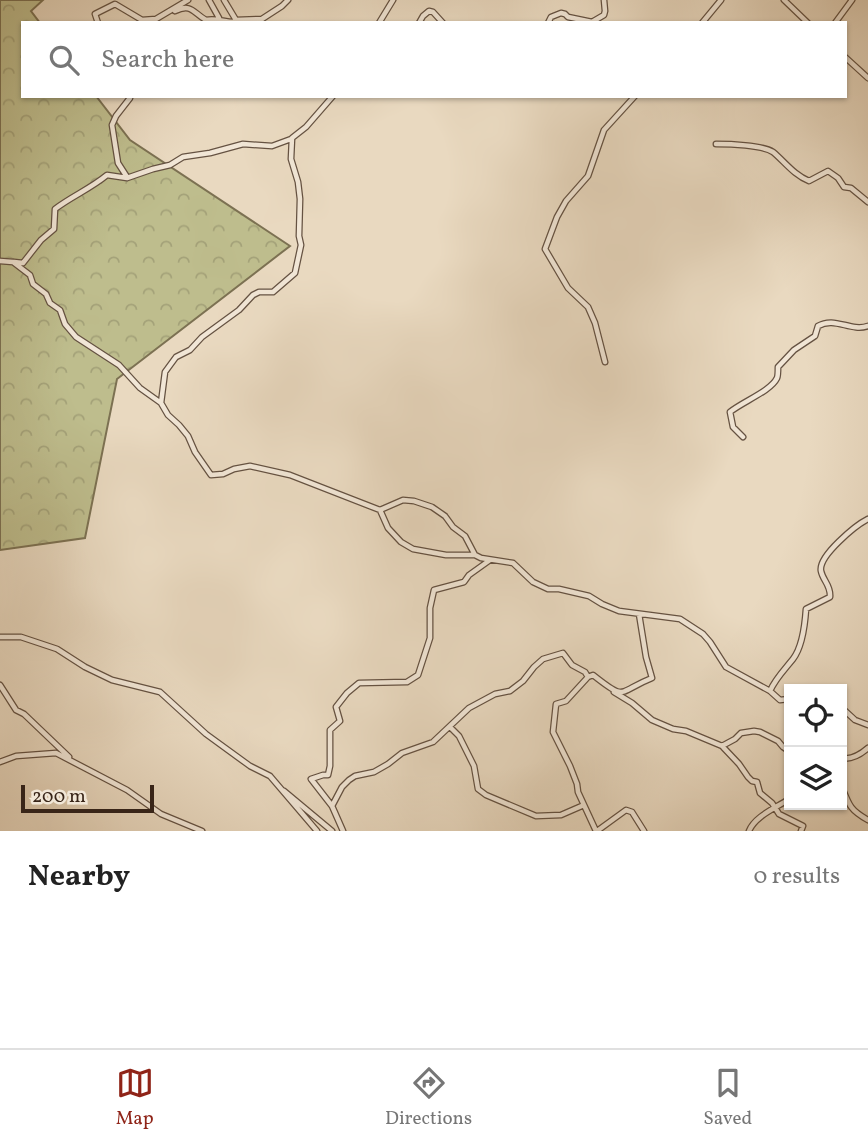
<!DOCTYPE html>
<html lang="en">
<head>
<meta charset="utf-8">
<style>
  :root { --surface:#fff; --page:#f6f6f6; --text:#222; --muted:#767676; --line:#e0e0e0; --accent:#8f2418 }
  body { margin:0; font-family:Vollkorn,serif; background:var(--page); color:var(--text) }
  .controls { position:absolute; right:21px; bottom:21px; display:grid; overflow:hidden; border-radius:0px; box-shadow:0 2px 5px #0004 }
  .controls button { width:63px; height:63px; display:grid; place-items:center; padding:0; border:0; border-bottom:2px solid var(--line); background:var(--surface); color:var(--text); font:35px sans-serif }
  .scale { position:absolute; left:21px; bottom:18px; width:133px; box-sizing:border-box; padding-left:7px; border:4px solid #392518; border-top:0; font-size:19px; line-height:24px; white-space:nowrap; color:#392518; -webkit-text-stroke:5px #f1e6d6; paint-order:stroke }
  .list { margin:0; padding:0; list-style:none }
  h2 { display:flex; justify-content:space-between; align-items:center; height:91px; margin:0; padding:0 28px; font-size:30px }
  h2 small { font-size:23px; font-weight:400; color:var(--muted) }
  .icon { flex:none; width:38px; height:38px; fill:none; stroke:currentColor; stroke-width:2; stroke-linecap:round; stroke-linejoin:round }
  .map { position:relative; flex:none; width:868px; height:831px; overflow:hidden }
  .search { position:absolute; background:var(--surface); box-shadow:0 2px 5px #0004; left:21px; right:21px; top:21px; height:77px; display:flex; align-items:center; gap:18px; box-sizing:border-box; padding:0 24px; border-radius:0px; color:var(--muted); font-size:26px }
  .sheet { height:217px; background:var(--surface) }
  nav { display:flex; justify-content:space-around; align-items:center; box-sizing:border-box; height:98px; border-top:2px solid var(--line); background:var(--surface); font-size:19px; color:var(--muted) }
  nav a { display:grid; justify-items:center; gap:4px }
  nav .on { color:var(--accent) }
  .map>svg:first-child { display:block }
  .forest { fill:url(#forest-crowns); stroke:#7c7152; stroke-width:2 }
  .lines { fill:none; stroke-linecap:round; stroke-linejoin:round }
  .minor-casing { stroke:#655242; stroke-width:7 }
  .minor { stroke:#f1e6d6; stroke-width:4.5 }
</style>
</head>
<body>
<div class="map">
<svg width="868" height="831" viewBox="0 0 868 831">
  <defs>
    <pattern id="forest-crowns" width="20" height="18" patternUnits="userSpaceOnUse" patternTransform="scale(1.75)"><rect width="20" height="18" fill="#bebd8d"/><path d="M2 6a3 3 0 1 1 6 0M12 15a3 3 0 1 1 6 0" fill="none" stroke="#a4a279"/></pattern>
  </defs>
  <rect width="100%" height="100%" fill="#e9d9c0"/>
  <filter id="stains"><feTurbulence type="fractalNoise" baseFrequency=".00286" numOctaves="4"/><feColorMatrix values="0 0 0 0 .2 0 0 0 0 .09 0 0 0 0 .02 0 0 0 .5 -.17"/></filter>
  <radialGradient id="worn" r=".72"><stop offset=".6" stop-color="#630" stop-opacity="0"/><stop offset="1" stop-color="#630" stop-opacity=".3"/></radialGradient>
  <!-- forest -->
  <path class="forest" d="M0 0H43L31 11 40 23H23V96H96L130 140 290 246 117 379 85 538 0 550Z"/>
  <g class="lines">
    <!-- minor casing -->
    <g class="minor-casing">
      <path id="minor" d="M209 0 219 18
        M224 0 236 20 262 19 282 6 288 0
        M784 0 808 23
        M175 11C192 3 193 13 206 20 217 18 224 22 234 22
        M98 23 95 14 115 4 142 20 156 19 188 0
        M379 23 393 0
        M419 23 423 16 429 11 433 12 443 23
        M548 23 551 17 561 13 565 14 568 17 592 22 604 15 605 11 604 0
        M702 23 721 0
        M835 23 852 0
        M845 57 868 78
        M716 144C729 144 762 145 773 152 785 162 794 175 809 181L828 171 838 178 844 187 851 188 868 202
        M127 177 118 163 112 125 116 116 130 98 129 96
        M0 261 13 262 30 275 33 284 46 294 50 303 60 310 65 324 76 337 119 365 140 388 161 403 168 415 179 425 188 436 195 452 211 475 223 474 234 469 250 466 290 475 380 510 388 528 401 542 413 549 446 555H475L481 558 513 563 533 582 548 589H559L589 596 602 604 619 611 680 619 703 634 710 642 726 667 770 691 780 700 789 699
        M14 262 23 263 41 240 54 229 55 209C72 196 90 189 107 175L127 178 153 169 170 165 183 157 210 153 243 144 272 146 291 139
        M605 362 595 323 588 307 568 288 545 249 557 217 566 201 588 176 604 130 635 96
        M161 403 165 372 176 357 190 350 202 337 239 310 253 295 259 292H273L295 273 301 245 299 236 300 199 298 182 291 159 292 138 306 127 333 96
        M743 437 733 427 730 412C742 402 771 391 777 378 778 376 778 369 778 367L794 350 815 336 818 326C835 316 850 332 868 326
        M380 510 403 500 414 501 432 507 445 516 453 527 465 536 475 555
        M0 637H21L57 649 85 667 112 680 160 692 206 734 250 766 270 776 317 831
        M0 685 16 710 24 714 69 757
        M770 691C775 679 785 669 793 659 803 646 805 624 806 609L830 597C831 585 823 581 821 571 818 556 856 525 868 519
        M614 692 632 703 652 720 673 729 686 731 722 746 739 764 748 777 752 781 757 782 760 793 772 803 779 814 803 826 801 831
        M842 708 855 720 868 725
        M450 727 459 736 474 766 478 789 486 795 536 816 561 815 584 805
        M722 746 735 739 741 733 754 731 760 732 778 741 783 747 789 751
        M842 758C852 760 860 755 868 748
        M0 762 16 756 56 753 127 790 161 814 202 831
        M842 787C849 805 850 810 868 820
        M284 791 332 831
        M332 806 342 787 349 780 355 776 374 772 388 764 402 753 433 742 469 708 495 694 510 691 523 681 534 667 543 659 563 653 572 665 585 672 588 677
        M343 831 332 806 311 779 323 775H328L330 766V730L340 721 336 707 347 693 359 683 407 682 418 675 430 638V608L434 590 464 582 469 575 490 560
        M596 831 578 792 577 784 570 766 553 732 556 704 566 701 588 677 593 675C627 702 617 692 652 678L646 657 639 614
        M597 831 626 810 632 812 644 831
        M749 831C755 816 776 808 789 799"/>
    </g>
    <!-- minor -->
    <use href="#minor" class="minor"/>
  </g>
  <rect width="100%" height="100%" filter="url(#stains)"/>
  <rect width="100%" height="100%" fill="url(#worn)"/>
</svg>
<div class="controls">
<button><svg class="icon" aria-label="locate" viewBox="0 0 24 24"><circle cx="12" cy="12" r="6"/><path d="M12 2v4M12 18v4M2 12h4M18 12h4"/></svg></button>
<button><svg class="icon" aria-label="layers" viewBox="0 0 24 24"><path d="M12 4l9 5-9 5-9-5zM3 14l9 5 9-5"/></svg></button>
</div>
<div class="scale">200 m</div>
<div class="search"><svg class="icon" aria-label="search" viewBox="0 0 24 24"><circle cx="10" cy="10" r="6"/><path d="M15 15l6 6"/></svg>Search here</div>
</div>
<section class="sheet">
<h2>Nearby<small>0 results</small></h2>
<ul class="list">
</ul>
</section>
<nav>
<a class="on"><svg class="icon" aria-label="map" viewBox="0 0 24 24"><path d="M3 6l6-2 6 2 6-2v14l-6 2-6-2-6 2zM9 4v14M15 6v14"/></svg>Map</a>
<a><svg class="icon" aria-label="directions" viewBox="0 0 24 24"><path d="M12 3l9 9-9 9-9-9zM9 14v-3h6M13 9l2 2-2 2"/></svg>Directions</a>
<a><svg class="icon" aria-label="saved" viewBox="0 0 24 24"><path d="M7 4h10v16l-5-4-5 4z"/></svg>Saved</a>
</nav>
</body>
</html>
